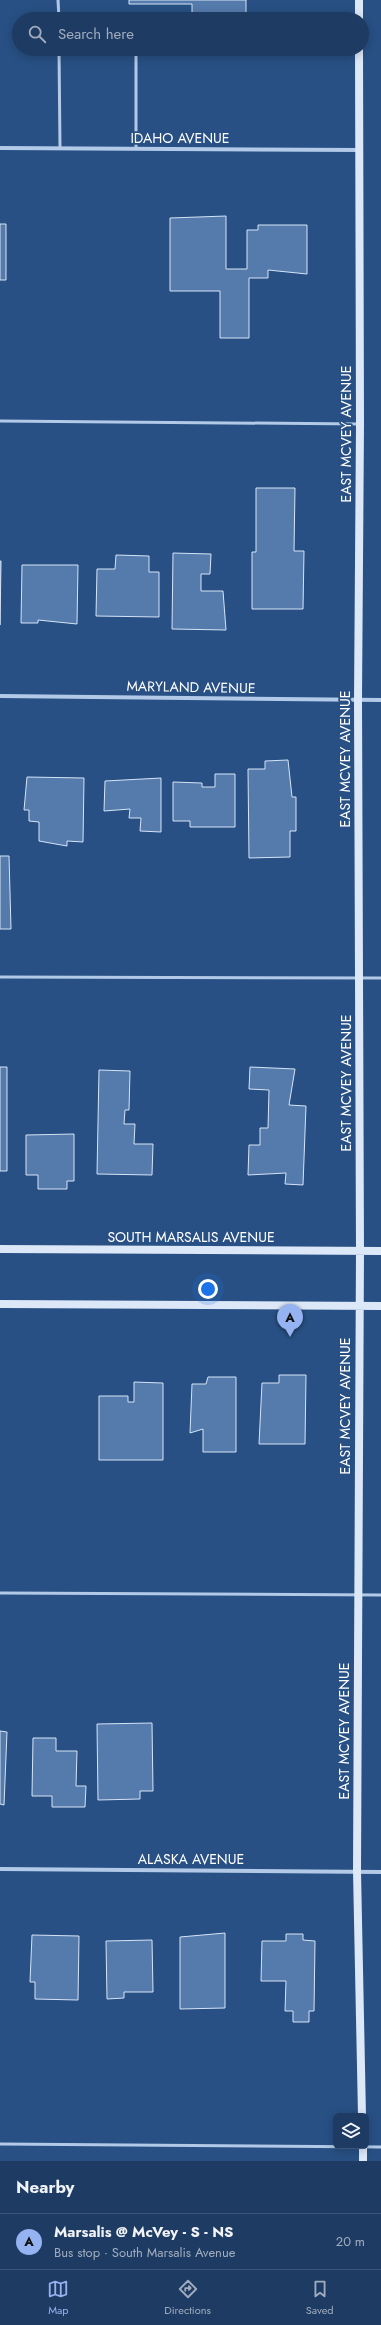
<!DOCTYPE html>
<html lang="en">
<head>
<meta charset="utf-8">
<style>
  :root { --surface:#1e3c63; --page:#264369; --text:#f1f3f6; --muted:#a1adbe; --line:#3c5678; --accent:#95b2f1 }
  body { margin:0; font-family:Jost,sans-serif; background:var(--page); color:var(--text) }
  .controls { position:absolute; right:12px; bottom:12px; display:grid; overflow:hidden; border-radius:6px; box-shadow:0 2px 10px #0003 }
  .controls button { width:36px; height:36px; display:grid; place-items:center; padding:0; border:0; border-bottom:1px solid var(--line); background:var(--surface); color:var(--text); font:20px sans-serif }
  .you { position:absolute; left:208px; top:1289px; width:14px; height:14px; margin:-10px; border:3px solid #fff; border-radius:50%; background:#1a73e8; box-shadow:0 0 0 6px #1a73e833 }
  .badge { display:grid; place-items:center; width:26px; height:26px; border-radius:50%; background:var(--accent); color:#111; font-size:13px; font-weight:700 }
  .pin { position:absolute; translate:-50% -33px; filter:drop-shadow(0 1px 2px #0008) }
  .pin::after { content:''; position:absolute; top:21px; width:14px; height:12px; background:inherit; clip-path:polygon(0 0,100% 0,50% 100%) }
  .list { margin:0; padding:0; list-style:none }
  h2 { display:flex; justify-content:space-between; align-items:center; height:52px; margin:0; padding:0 16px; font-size:17px }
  h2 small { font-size:13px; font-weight:400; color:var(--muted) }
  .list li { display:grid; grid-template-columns:26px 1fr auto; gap:12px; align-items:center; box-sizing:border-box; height:56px; padding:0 16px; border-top:1px solid var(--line) }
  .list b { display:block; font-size:15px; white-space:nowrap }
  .list p { margin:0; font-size:13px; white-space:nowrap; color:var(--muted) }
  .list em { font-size:13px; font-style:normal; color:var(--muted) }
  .icon { flex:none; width:22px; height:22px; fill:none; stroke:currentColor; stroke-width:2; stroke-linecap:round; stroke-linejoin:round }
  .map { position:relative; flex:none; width:381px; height:2161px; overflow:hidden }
  .search { position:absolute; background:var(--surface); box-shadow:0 2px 10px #0003; left:12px; right:12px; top:12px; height:44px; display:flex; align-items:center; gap:10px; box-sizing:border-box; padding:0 14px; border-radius:22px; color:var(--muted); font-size:15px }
  .sheet { height:108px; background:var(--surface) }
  nav { display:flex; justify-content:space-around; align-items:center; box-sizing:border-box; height:56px; border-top:1px solid var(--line); background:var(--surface); font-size:11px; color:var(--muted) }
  nav a { display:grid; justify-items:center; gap:2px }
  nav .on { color:var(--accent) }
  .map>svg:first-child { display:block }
  .building { fill:#557bad; stroke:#d5e4f6 }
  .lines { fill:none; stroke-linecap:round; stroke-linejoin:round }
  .lane { stroke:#b2cae7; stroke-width:3 }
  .street { stroke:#b2cae7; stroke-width:4 }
  .secondary { stroke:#dce7f7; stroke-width:8 }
  .labels { text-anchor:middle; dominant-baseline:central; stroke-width:3.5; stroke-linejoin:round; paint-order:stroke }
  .street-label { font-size:14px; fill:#fff; stroke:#285084 }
</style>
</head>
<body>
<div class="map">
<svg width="381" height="2161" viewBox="0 0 381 2161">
  <rect width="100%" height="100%" fill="#285084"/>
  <!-- building -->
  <path class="building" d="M129 0H246V19H192V4H129Z
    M192 49H246V55H192Z
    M226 216V269H247V230H258V225H307V274L268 270V278H249V338H220V291H170V218Z
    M0 224H6V280H0Z
    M256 488H295L294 551H304L303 609H252V552H256Z
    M173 553 211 554 210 574H201V591H223L226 630 172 629Z
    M116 555 149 556V572H159V617L96 616 97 569H115Z
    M0 561H1L0 625Z
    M22 565H78L77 624 38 620V623H21Z
    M288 760 292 797H296V831H290V857L249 858 248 769H265V761Z
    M215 774H235V827H190V821H173V782L202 783V787H215Z
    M27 777 84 778 83 842 67 841V846L39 841V822L29 821V810H24Z
    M161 778V832L140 831 141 818H129L130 809 104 811 105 781Z
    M0 856H9L11 929H0Z
    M0 1067H7V1171H0Z
    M250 1067 295 1069 289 1105 306 1106 303 1185 285 1184 286 1173 248 1175 249 1145H260V1128H268L269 1090 249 1089Z
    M99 1070 130 1071 129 1110H125L124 1124H135L134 1144H153L152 1175 97 1174Z
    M74 1134V1181H67V1189H38V1175H26V1135Z
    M279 1375H306L305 1444H259L262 1383H279Z
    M208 1377H236V1452H203V1429L190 1433 192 1384H206Z
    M134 1382 163 1383V1460H99V1396H128V1402H134Z
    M152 1723 153 1791H140V1799L98 1800 97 1724Z
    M0 1731 7 1732 4 1805 0 1804Z
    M33 1738H56V1751H77L76 1786H86L85 1807H52V1796H32Z
    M225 1933V2008L180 2009V1937Z
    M286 1934H303V1940L315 1941 314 2011H309V2022H293V2011H285L286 1981H261L262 1941H286Z
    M32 1935 79 1936 78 2000 35 1999V1982H30Z
    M152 1940 153 1992H124V1998L107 1999 106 1941Z"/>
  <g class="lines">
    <!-- lane -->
    <path class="lane" d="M58 0 59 19
      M136 15V19
      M59 49 60 148
      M136 49V148
      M0 421 360 424
      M0 977 381 978
      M0 1593 381 1595
      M0 2144 381 2147"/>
    <!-- street -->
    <path class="street" d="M0 148 360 150
      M0 696 381 700
      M0 1869 381 1872"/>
    <!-- secondary -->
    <path class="secondary" d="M359 0V19
      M359 49 360 424 358 700 360 1251 357 1871 362 2116
      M0 1249 381 1251
      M0 1304 381 1306
      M363 2161V2146"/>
  </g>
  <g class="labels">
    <!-- street labels -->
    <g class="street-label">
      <text x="180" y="138">IDAHO AVENUE</text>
      <text transform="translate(346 434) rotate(-90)">EAST MCVEY AVENUE</text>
      <text transform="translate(191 687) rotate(1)">MARYLAND AVENUE</text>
      <text transform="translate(345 759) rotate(-90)">EAST MCVEY AVENUE</text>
      <text transform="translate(346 1083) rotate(-90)">EAST MCVEY AVENUE</text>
      <text x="191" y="1237">SOUTH MARSALIS AVENUE</text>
      <text transform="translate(345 1406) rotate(-90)">EAST MCVEY AVENUE</text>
      <text transform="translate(344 1731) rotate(-90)">EAST MCVEY AVENUE</text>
      <text x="191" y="1859">ALASKA AVENUE</text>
    </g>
  </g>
</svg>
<div class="controls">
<button><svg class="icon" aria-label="layers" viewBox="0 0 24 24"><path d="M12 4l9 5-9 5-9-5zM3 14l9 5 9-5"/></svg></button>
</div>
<div class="you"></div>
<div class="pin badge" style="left:290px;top:1337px">A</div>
<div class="search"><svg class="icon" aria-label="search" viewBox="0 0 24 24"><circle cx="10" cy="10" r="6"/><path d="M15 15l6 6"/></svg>Search here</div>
</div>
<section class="sheet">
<h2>Nearby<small></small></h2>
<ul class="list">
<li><span class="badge">A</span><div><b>Marsalis @ McVey - S - NS</b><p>Bus stop · South Marsalis Avenue</p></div><em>20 m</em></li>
</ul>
</section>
<nav>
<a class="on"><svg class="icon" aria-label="map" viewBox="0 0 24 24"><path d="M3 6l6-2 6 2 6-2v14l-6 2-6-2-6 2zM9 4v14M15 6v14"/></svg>Map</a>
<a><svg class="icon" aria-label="directions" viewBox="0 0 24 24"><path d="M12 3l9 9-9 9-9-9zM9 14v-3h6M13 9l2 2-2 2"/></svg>Directions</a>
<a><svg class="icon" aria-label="saved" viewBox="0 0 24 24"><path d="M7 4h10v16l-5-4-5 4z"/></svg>Saved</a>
</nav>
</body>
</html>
